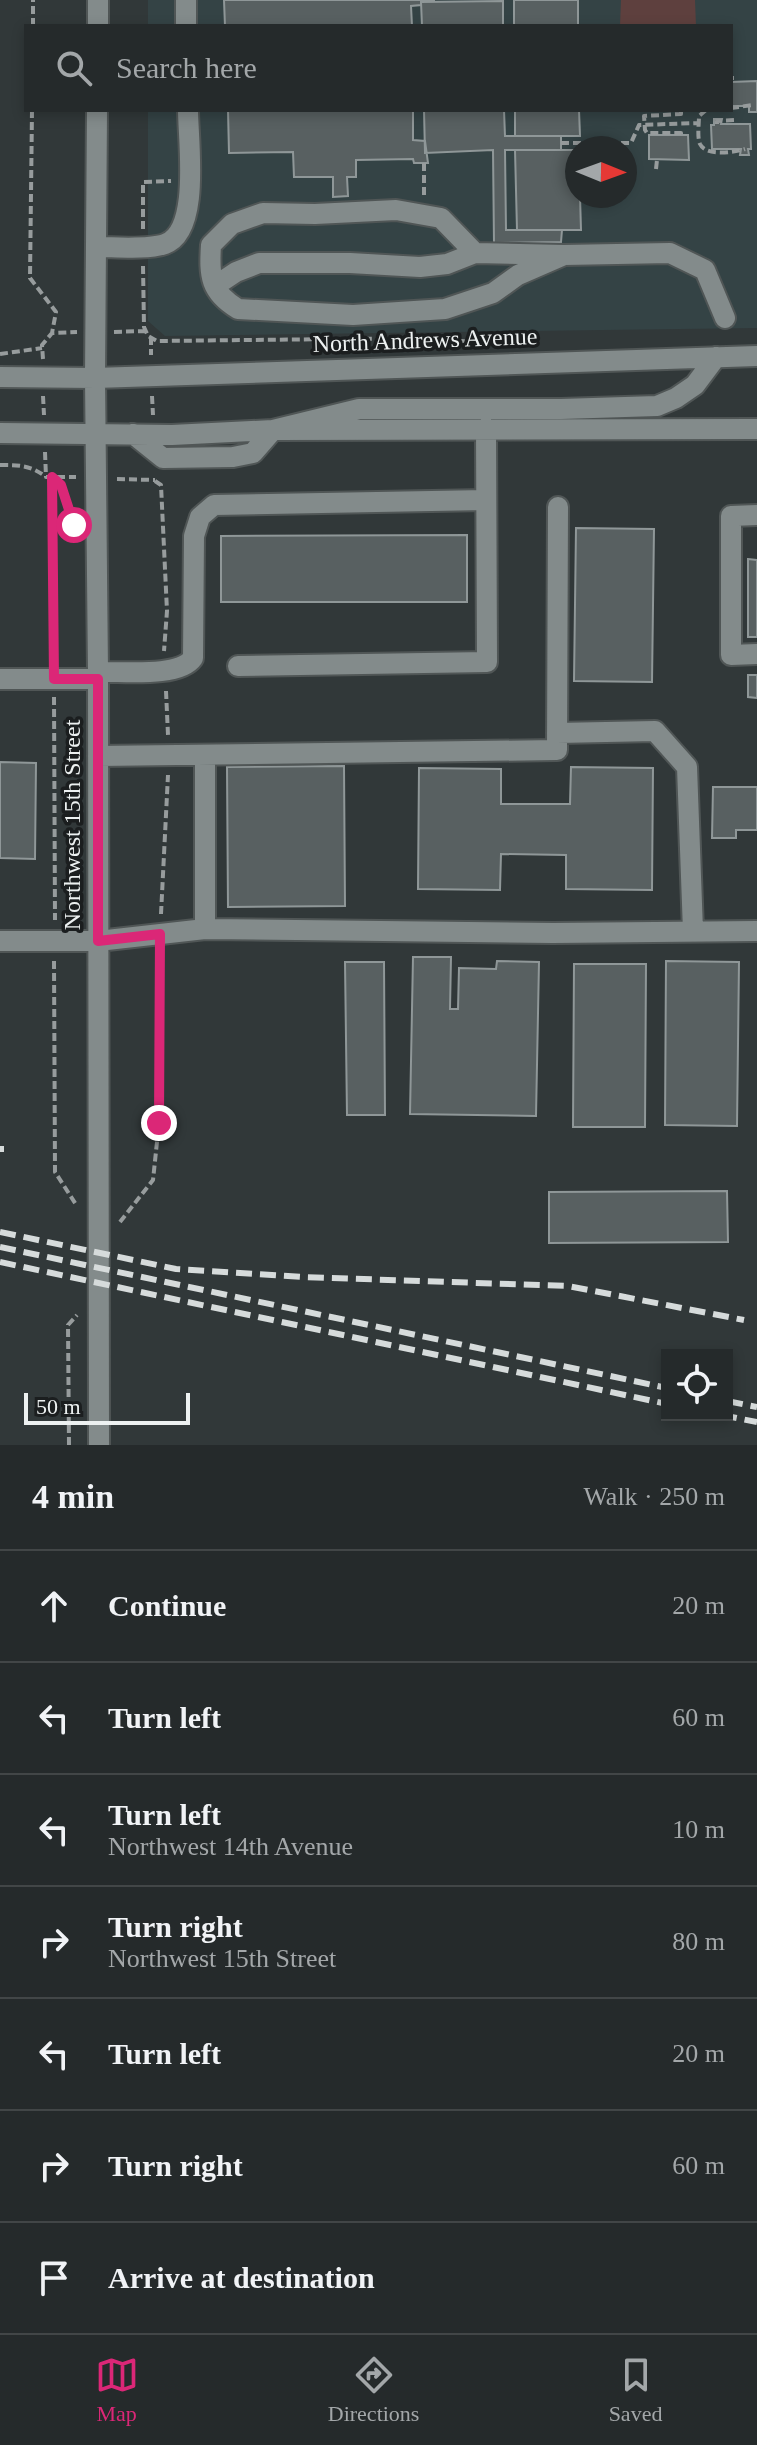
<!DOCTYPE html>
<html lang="en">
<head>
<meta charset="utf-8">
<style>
  :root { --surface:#252a2b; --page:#313637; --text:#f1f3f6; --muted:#a3a7a9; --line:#424647; --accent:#db2777 }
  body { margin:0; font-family:"Times New Roman",serif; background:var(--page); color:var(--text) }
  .controls { position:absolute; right:24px; bottom:24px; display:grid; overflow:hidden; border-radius:0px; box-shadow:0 4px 12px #0003 }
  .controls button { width:72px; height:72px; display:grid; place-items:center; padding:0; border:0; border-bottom:2px solid var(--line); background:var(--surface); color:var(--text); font:40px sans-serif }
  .compass { position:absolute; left:565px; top:136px; width:72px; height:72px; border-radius:50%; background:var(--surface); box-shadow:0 4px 12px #0003; rotate:91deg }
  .scale { position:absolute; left:24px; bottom:20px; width:166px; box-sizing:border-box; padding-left:8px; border:4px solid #edf1f1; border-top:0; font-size:22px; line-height:28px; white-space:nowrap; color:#edf1f1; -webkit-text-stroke:6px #1b1e1f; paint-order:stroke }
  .stop { position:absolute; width:24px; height:24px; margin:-18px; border:6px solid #db2777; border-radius:50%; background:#fff }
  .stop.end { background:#db2777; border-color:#fff; box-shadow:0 2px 8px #0008 }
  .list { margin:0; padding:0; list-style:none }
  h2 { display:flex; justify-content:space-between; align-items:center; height:104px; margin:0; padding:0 32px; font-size:34px }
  h2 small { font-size:26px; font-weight:400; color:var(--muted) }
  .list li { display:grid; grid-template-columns:52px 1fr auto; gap:24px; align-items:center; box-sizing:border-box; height:112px; padding:0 32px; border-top:2px solid var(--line) }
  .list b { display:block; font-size:30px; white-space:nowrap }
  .list p { margin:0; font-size:26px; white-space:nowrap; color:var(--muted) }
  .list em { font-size:26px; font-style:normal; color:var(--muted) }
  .icon { flex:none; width:44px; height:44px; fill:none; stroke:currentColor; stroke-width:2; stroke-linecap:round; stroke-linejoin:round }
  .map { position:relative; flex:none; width:757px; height:1445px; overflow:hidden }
  .search { position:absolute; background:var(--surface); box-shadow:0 4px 12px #0003; left:24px; right:24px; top:24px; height:88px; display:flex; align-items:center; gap:20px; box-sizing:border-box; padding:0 28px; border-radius:0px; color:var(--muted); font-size:30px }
  .sheet { height:888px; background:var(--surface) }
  nav { display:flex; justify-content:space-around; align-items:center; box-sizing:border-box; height:112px; border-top:2px solid var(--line); background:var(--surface); font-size:22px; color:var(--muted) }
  nav a { display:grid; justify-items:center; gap:4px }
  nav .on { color:var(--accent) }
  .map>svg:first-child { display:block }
  .built { fill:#344345; fill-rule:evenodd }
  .green { fill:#5e403e }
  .building { fill:#586061; stroke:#8f9798; stroke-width:2 }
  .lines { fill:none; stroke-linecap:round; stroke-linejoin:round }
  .minor-casing { stroke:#505656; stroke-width:24 }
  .path { stroke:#979c9d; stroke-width:4; stroke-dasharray:8 4; stroke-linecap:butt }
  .minor { stroke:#838b8b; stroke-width:20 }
  .rail { stroke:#d6dbdb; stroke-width:6; stroke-dasharray:16 8; stroke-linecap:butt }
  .route { stroke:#db2777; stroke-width:10 }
  .labels { text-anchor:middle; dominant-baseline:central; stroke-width:7; stroke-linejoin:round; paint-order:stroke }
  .street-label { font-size:24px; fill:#edf1f1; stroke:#1b1e1f }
</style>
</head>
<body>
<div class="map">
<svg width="757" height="1445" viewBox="0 0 757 1445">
  <rect width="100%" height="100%" fill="#313839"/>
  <!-- built -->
  <path class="built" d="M148 0H757V328L165 336 148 321V110H731V26H148ZM577 148H625V196H577Z"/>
  <!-- green -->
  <path class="green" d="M621 0H695L696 26H620Z"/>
  <!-- building -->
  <path class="building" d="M224 0H434V2H421V5L411 6 412 26H225Z
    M514 0H578V26H514Z
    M503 1V26H422L421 2Z
    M757 81V112H749V106H731V82Z
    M228 110H413V140L425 141 428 163H414L413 159 356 160V177H347L348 196 333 197V177H294L293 152 229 153Z
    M424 110H504L505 136H561V150H505L506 230H562L561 242 494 243 493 150 425 153Z
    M515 110H579L580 136H515Z
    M714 119H722L721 124H750L751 149H748L749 155H740L741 149H712L711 125H714Z
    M649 135H688L689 160 649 159Z
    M515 150H577V196H580L581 230H517Z
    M576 528 654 529 652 682 574 681Z
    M467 535V602H221V536Z
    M748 559 757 560V637H748Z
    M748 675H757V698L748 697Z
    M0 762 36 763 35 859 0 858Z
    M344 766 345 906 228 907 227 767Z
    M571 767 653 768 652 890 566 889V855L501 854 500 890 418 889 419 768 501 769V804H570Z
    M713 787H757V830H736V838H712Z
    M413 957H451L450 1009H458L459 968 496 969 497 961 539 962 536 1116 410 1114Z
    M666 961 739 962 737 1126 665 1125Z
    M345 962H384L385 1115H347Z
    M574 964H646L645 1127H573Z
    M727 1191 728 1242 549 1243V1192Z"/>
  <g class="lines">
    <!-- minor casing -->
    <g class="minor-casing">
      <path id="minor" d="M186 0V26
        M98 26V0
        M97 110 95 378 98 672 99 1445
        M97 247C115 247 148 250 165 244 201 231 188 141 188 110
        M564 255 518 275 493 293 445 309 353 315 238 309C210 292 209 276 211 245L232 224 263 213 315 214 396 210 441 218 475 253 564 255 670 253 705 270 725 318
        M215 286 236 272 259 263H350L420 267 447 264 475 253
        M0 377 95 378 757 356
        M0 433 172 435 273 430 757 429
        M133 434 163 458 233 457 253 453 273 430 359 409H561L657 406 676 398 695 385 716 357
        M757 515 731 516V655L757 654
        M238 666 487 662 486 428
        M98 672C122 671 179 678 193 658L194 536 200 517 214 505 486 500
        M0 679H98
        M557 733 655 731 687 767 693 931
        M98 756 557 750 558 507
        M205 929V755
        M0 941H98L205 929 553 933 757 931"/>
    </g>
    <!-- path -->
    <path class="path" d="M33 26V0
      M731 78H734
      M731 108 753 105
      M32 110 30 278 56 312 52 333
      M706 110 699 116C699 124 697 137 700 144 706 157 736 152 745 149
      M681 112V114L644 116 645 130 647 133H681V135
      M717 124V121L736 120
      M561 143H631L639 125 699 123
      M424 163V196
      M656 169 657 160
      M143 229V182L171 181
      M143 266 144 327 148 336 157 341 437 338 479 343
      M114 332 145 331
      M151 337V355
      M0 354 42 348
      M43 359 42 345 52 333 77 332
      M43 396 44 415
      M152 396 153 415
      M45 452 46 477H76
      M0 465C18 465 31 465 46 477
      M117 479 155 480
      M155 481 161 485 167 611 164 651
      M54 660 52 477 61 485 74 522
      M166 691 168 735
      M54 697 55 920
      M161 914 168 775
      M54 961 55 1172 77 1206
      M120 1222 153 1180 159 1123 160 955
      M69 1445 68 1325 77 1315"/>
    <!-- minor -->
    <use href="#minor" class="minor"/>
    <!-- rail -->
    <path class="rail" d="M0 1149H4
      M0 1232 176 1269 302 1277 568 1286 744 1320
      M0 1247 667 1388
      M0 1262 667 1404
      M727 1401 757 1407
      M721 1415 757 1422"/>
  </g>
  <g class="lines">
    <!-- route -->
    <path class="route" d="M74 525 61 485 52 477 54 679H98V941L160 934 159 1123"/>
  </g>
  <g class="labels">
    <!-- street labels -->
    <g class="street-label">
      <text transform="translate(425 340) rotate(-2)">North Andrews Avenue</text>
      <text transform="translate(72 825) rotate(-90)">Northwest 15th Street</text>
    </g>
  </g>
</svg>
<div class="controls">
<button><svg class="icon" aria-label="locate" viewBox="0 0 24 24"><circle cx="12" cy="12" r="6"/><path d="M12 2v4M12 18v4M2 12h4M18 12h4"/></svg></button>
</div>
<svg class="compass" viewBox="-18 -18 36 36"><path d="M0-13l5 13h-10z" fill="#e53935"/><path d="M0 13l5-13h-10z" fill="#a3a7a9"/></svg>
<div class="scale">50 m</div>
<div class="stop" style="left:74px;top:525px"></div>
<div class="stop end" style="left:159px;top:1123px"></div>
<div class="search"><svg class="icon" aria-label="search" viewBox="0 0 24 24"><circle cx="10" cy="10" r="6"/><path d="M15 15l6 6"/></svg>Search here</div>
</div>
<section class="sheet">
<h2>4 min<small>Walk · 250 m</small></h2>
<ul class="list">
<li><svg class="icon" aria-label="ahead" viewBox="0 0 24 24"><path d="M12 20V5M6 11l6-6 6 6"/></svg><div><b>Continue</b></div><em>20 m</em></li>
<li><svg class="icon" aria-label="left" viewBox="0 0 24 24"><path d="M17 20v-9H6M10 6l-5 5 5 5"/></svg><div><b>Turn left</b></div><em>60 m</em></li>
<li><svg class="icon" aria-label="left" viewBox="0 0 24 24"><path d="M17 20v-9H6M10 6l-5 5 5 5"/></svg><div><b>Turn left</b><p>Northwest 14th Avenue</p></div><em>10 m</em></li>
<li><svg class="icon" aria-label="right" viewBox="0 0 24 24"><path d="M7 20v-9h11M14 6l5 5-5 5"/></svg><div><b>Turn right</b><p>Northwest 15th Street</p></div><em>80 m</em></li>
<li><svg class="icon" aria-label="left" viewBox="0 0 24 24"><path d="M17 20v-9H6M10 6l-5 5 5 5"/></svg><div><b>Turn left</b></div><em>20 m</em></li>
<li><svg class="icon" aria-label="right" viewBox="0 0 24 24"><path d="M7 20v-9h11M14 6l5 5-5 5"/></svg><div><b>Turn right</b></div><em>60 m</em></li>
<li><svg class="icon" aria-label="arrive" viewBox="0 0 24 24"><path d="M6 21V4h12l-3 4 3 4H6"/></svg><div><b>Arrive at destination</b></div></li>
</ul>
</section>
<nav>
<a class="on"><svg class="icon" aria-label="map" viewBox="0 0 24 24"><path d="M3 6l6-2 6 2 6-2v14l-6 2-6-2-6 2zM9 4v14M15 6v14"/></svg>Map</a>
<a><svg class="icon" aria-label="directions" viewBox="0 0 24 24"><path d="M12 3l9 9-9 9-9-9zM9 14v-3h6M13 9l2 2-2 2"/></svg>Directions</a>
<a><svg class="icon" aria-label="saved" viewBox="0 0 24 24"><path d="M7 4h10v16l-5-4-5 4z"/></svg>Saved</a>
</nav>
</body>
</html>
